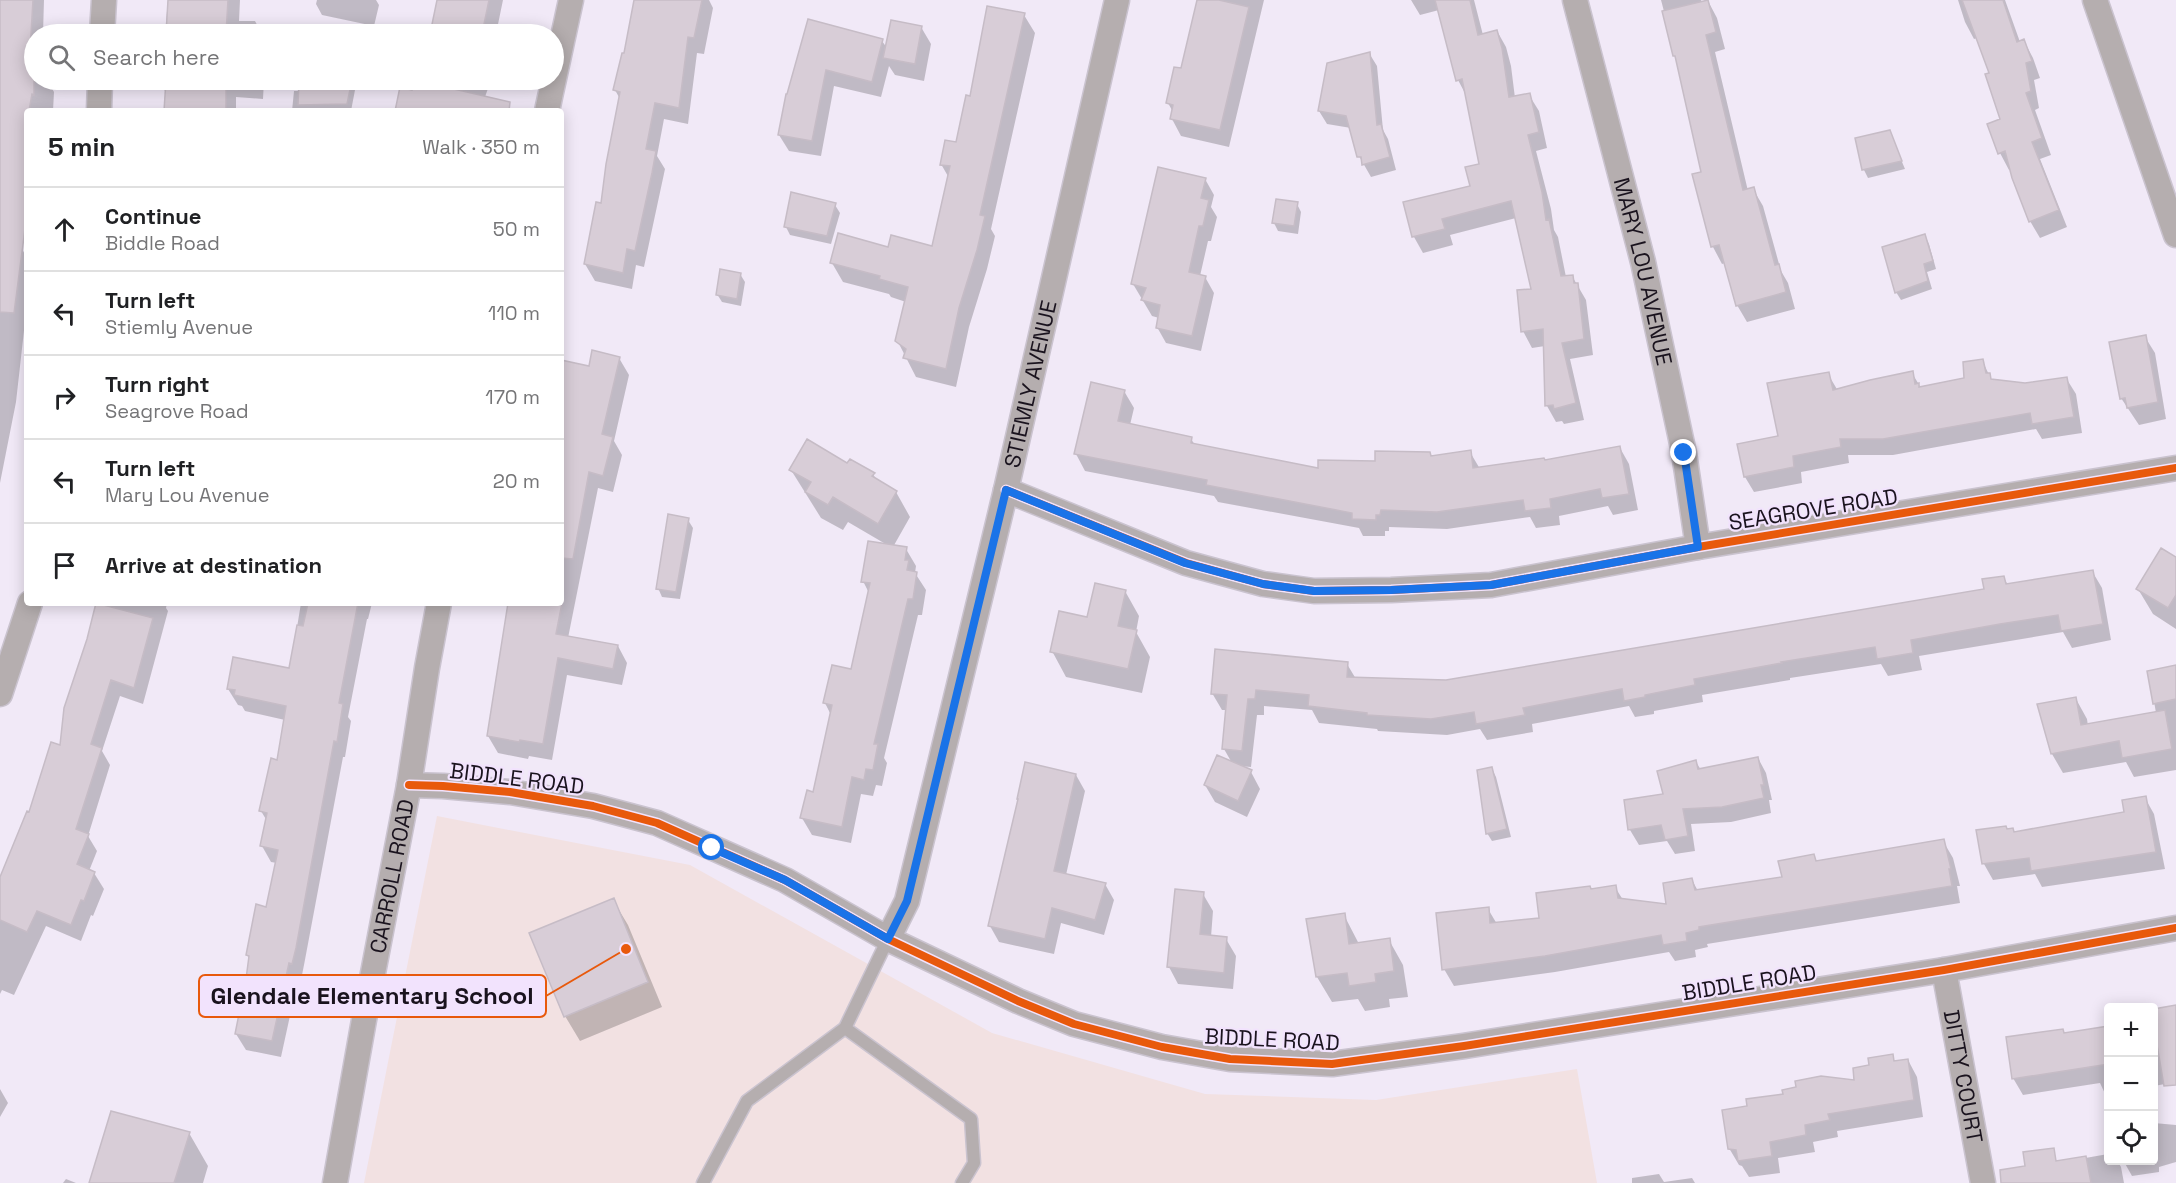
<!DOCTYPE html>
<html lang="en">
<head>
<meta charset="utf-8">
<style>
  :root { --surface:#fff; --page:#f2f2f2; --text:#202124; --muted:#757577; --line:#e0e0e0 }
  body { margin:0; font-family:"Space Grotesk",sans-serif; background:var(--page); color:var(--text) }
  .controls { position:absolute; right:18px; bottom:18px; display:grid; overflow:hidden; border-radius:6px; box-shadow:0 3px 15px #0003 }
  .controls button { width:54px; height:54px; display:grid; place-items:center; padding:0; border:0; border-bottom:2px solid var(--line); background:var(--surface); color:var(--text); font:30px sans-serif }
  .stop { position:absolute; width:18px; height:18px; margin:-14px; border:4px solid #1a73e8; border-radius:50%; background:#fff }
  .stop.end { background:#1a73e8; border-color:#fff; box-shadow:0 2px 6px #0008 }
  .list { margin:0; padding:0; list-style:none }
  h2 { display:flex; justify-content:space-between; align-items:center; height:78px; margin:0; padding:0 24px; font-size:26px }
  h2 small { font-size:20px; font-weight:400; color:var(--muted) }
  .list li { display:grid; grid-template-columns:39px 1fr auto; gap:18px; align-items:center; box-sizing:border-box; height:84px; padding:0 24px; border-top:2px solid var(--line) }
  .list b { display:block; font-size:22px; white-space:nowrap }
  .list p { margin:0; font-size:20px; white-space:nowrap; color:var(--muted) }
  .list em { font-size:20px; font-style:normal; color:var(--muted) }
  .icon { flex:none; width:33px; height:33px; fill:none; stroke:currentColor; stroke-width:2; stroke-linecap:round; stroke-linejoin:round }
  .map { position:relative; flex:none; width:2176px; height:1183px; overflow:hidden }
  .search { position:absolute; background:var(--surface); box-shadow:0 3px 15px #0003; left:24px; top:24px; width:540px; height:66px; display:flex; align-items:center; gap:15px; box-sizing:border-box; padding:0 21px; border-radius:33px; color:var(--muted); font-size:22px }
  .panel { position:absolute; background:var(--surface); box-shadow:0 3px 15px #0003; left:24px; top:108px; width:540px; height:498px; border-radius:6px }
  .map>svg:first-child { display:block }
  .education { fill:#f2e1e2 }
  .shadow { fill:#0003 }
  .building { fill:#d8cdd7; stroke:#c6bcc6; stroke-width:1.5 }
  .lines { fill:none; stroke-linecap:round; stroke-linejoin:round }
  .lane-casing { stroke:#cac3cf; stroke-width:15 }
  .street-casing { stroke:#cac3cf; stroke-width:27 }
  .lane { stroke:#b5aeaf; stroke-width:12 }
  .street { stroke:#b5aeaf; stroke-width:24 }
  .cycleway-casing { stroke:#f2e3fd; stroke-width:11 }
  .cycleway { stroke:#e8590c; stroke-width:8 }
  .route { stroke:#1a73e8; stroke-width:8 }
  .labels { text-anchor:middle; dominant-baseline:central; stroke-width:4.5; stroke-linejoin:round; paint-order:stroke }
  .street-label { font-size:22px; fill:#1a131e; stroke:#f2e3fd }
  .leader { fill:none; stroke:#e8590c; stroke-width:2 }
  .callout-dot { fill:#e8590c; stroke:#f2e3fd; stroke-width:2 }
  .callout { fill:#f2e3fd; stroke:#e8590c; stroke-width:2 }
  .callout-label { font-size:24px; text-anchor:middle; font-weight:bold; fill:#1a131e }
</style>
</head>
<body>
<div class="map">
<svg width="2176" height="1183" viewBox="0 0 2176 1183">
  <rect width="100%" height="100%" fill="#f1e9f7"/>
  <!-- education -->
  <path class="education" d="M437 816 690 865 992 1033 1205 1094 1376 1100 1577 1069 1597 1183H364Z"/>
  <!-- shadow -->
  <path class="shadow" d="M0 0H44L43 34H34V80H47L54 92 53 111H27V231L0 228Z
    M168 0H240L239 21H255L262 34H165Z
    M317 0H376L379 5 374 26 322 15 316 4Z
    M445 0H503L496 34H431L436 14Z
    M643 0H709L713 8 704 54 697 53 688 124 664 119 657 156 665 169 644 267 636 265 632 289 595 281 585 264 602 205 620 99 615 90Z
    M1199 0H1264L1229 147 1181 136 1172 119 1173 112 1168 103 1182 70Z
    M1411 0H1474L1483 35 1497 31 1506 47 1511 66 1515 98 1529 95 1539 111 1547 148 1536 151 1551 209 1554 230 1558 237 1566 277 1572 276 1586 300 1593 355 1570 359 1584 420 1564 424 1562 421 1556 422 1547 406 1545 346 1532 348 1523 331 1533 290 1516 218 1450 235 1453 245 1423 253 1414 237 1405 203 1472 187 1481 165 1467 97 1458 80 1439 10 1420 15Z
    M1661 0H1701L1702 3 1708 1 1717 18 1725 49 1715 52 1748 191 1753 189 1763 206 1781 271 1788 283 1795 309 1747 322 1737 305 1725 263 1722 264 1713 247 1694 175 1703 173 1677 61Z
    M1958 0H2005L2020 42 2024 41 2033 58 2040 78 2034 80 2039 108 2035 110 2051 155 2040 159 2067 227 2040 238 2030 221 2011 169 2009 170 2000 153 2002 120 1991 74 1977 38 1974 39 1965 22Z
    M1024 15 1035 33 991 229 995 236 987 269 969 327 956 387 916 377 897 340 906 302 891 297 889 294 843 282 832 263 889 248H933L949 178 941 164 957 144 971 98Z
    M809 21 882 41 887 48 921 27 931 44 924 81 895 75 889 66 881 97 834 86 821 156 789 151 779 135Z
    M1369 53 1377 66 1383 130 1388 139 1396 170 1371 177 1359 156 1351 128 1327 124 1319 111Z
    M158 80H264L263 99 236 97V111H166L167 94Z
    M301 80H338L350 82 355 90 351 111H292L294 91H300Z
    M421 80H491L480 111H396L414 92Z
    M1889 131 1905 169 1868 178 1864 170 1857 139Z
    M1205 179 1214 195 1211 207 1217 217 1211 241H1208L1200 276 1205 277 1214 293 1201 351 1166 343 1157 327 1159 318 1152 316 1133 284Z
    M1297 204 1301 212 1298 234 1278 231 1274 223Z
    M835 205 840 213 831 244 790 235 786 227Z
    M1925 236 1929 244 1936 269 1927 272 1932 289 1901 300 1896 292Z
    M0 248 22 249 27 258V304L16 402 0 483Z
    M740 274 745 282 741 306 722 302 717 294Z
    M2145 337 2155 353 2166 419 2139 425 2121 398Z
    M619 358 629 375 614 441 622 455 613 492 598 488 568 638 618 646 627 663 622 685 567 675 552 760 529 756 528 759 498 753 488 736 510 603H561V372L590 368Z
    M1982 360 1992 381 2026 385 2066 378 2076 394 2082 433 2042 439 2036 429 1893 455H1848L1849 463 1801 472 1802 483 1754 492 1745 477 1780 437 1828 374 1838 391 1912 373 1921 388 1965 379Z
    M1124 391 1134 408 1130 425 1191 439 1195 445 1319 469 1470 452 1480 469 1544 461 1620 448 1629 464 1638 510 1613 515 1608 506 1559 516 1560 525 1536 528 1530 517 1447 529 1389 527V531H1385V536H1363L1359 528 1218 502 1214 496 1085 471 1076 454Z
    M848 465 873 474 877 481 896 492 910 517 893 547 906 549 916 566 915 573 926 590 922 615H918L884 758 887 763 882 786 876 785 873 796 861 794 851 843 812 835 802 818 814 794 831 715 825 703 852 671 869 593 863 581 889 546 848 522 843 530 821 518 791 470Z
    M688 520 693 528 680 599 662 597 658 588Z
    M2176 559V629L2153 614 2138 589Z
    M2092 571 2102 588 2111 640 2072 648 2063 632 2010 641 1919 656 1922 670 1888 676 1881 664 1790 678V680L1702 695 1703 702 1654 711V714L1635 717 1629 706 1532 724 1533 732 1487 740 1480 729 1447 735 1378 731 1377 729 1319 723 1312 710 1264 706V715H1257L1251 767 1239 766 1251 772 1260 789 1247 817 1215 802 1205 785 1232 763 1224 749 1227 710H1222L1212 693 1347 664 1356 679 1446 682 1986 591 2003 577 2008 585Z
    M1125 591 1139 616 1136 632 1150 657 1142 693 1066 677 1052 651 1089 619Z
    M99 603H167L166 608 168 611 143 704 120 696 102 751 110 765 88 836 97 851 89 871 94 873 104 889 93 916 91 915 81 941 46 926 14 995 2 990 0 994V881L61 747Z
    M301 603H372L368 619H367L348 717 351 721 345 757H343L304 965 301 980 298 979 281 1057 246 1050 236 1034 250 959 247 955 267 909 277 863 271 862 262 846 267 821 261 811 278 761 285 720 245 711 242 706 238 705 228 689 290 670Z
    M2176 667V770L2134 777 2126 762 2063 773 2052 754 2039 705 2076 699 2087 719 2088 726 2156 713 2149 672Z
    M1758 758 1766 773 1772 800H1769L1771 813 1731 822 1691 824 1695 851 1675 854 1667 841 1639 845 1630 830 1626 801 1665 795 1696 762 1701 770Z
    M1492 769 1496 777 1511 837 1492 841 1487 833Z
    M1076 775 1085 791 1066 875 1105 884 1114 900 1104 935 1061 923 1054 954 999 942 990 926Z
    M2145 798 2154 814 2165 869 2042 887 2035 874 1993 880 1984 864 2007 831 2014 833 2125 814Z
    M1943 841 1953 858 1960 886H1957L1960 903 1707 944 1708 947 1695 950 1696 957 1675 961 1669 952 1555 972 1454 986 1444 969 1488 909 1497 924 1541 919 1592 891 1615 887 1623 900 1668 906 1692 880 1698 891 1783 879 1814 856 1817 862Z
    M1203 894 1213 911 1211 937 1226 939 1236 956 1233 989 1178 984 1169 967Z
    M613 900 628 925 662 1007 580 1041 565 1016Z
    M1344 915 1359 944 1389 940 1403 965 1408 997 1389 999 1390 1007 1365 1011 1358 999 1332 1002 1317 977 1308 920Z
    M2176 1006V1082L2154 1086V1010Z
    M2108 1027V1100L2100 1083 2023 1095 2013 1078 2065 1034Z
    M1892 1056 1895 1062 1908 1060 1917 1077 1923 1117 1837 1131 1838 1137 1813 1142 1815 1152 1778 1158 1780 1173 1749 1177 1742 1166 1739 1165 1729 1148 1748 1107 1856 1082 1871 1067Z
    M0 1089 8 1103 0 1117Z
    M2154 1123 2176 1125V1162L2159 1167V1172L2132 1176 2123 1160H2154Z
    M189 1133 208 1166 203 1183H91Z
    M2108 1154V1160H2117L2121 1167 2124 1183H2078L2074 1160Z
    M1659 1174 1664 1182 1692 1178 1695 1183H1632V1178Z
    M66 1179 76 1183H63Z"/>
  <!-- building -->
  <path class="building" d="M0 0H33L30 51 32 70H34V95L32 94 29 111H27V229H25L14 313 0 312Z
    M168 0H228L226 34H166Z
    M437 0H489L482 34H430Z
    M634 0H702L694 38 688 37 679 108 655 103 646 149 656 151 652 173 635 251 627 249 623 273 584 264 596 202 601 203 606 164 620 92 613 90 622 53H624Z
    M1197 0H1219L1249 7 1220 130 1170 119 1173 105 1166 103 1174 67 1181 68Z
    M1435 0H1470L1478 35 1497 30 1502 48 1509 97 1530 93 1539 132 1528 135 1542 192 1546 220 1549 219 1561 276 1573 275 1574 283H1578L1584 339 1562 343 1576 403 1554 409 1553 405 1545 406 1543 329 1521 332 1517 290 1531 289 1511 201 1442 219 1445 229 1412 237 1403 202 1470 186 1465 167 1479 164 1462 79 1456 81Z
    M1708 0 1716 32 1706 35 1743 190 1754 187 1775 265 1779 264 1786 292 1736 306 1719 245 1711 247 1692 174 1701 172 1675 56H1673L1662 11Z
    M1962 0H2003L2017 42 2024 39 2032 61 2026 63 2031 91 2026 93 2042 138 2032 142 2059 210 2029 222 2012 178 2005 151 1998 154 1987 124 2000 119 1985 74 1989 73Z
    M987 6 1025 13 980 215 985 216 977 250 959 308 946 369 903 358 906 349 895 341 908 287 879 279 880 276 830 263 838 233 888 247 891 235 932 246 950 166 940 165 945 140 956 142 966 95 970 96Z
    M808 19 883 39 872 82 826 70 812 141 778 135 786 94H787Z
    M891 20 922 26 915 64 883 58Z
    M1370 52 1377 125 1381 124 1390 157 1362 165 1361 157H1357L1346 116 1318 111 1327 63Z
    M166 80H226V111H164Z
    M299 80H352L347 104 298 105Z
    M415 80 510 102 509 111H395L400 87 412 90Z
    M1890 130 1902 161 1862 170 1855 138Z
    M1158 167 1206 178 1201 198 1209 200 1203 226H1199L1189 272 1206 276 1192 336 1156 328 1160 305 1141 300 1146 288 1131 284Z
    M791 192 836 203 827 236 784 227Z
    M1276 199 1298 202 1294 226 1272 223Z
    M1925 234 1933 261 1924 264 1928 281 1895 293 1882 247Z
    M720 269 741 273 737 299 716 295Z
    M2146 335 2158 402 2127 408 2125 398 2120 399 2109 342Z
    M592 350 620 357 602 434 613 437 603 476 589 472 573 559 561 558V360L589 366Z
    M1983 359 1986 373H1990L1991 379 2025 383 2067 377 2074 417 2032 424 2030 413 1883 439H1840L1841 447 1793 456 1794 467 1744 477 1737 444 1778 436 1767 383 1829 372 1833 390 1870 380 1913 371 1915 384 1919 383V387L1964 378 1963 362Z
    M1091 382 1125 390 1118 421 1192 437 1191 443 1318 468V460L1375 461V451L1430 452 1431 456 1471 450 1473 468 1544 458 1545 460 1620 446 1629 494 1602 498 1600 489 1550 499 1551 508 1525 511 1523 500 1437 512 1381 510 1380 515H1376V520L1352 519V513L1206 485 1207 480 1074 454Z
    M807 439 847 463 850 459 875 473 872 476 897 491 878 524 833 497 828 505 805 492 811 482 789 470Z
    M668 514 689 518 676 592 656 589Z
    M868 541 907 547 905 560H909L907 570 917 572 913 599H908L874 744H878L873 770 866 769 864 780 852 777 842 827 800 818 807 790 813 792 832 705 823 703 832 665 851 669 870 583 861 582Z
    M2161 548 2176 557V595L2168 608 2136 589Z
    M2093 570 2103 624 2061 631 2058 615 2000 624 1911 640 1913 653 1877 659 1875 647 1781 662 1782 663 1694 679 1695 685 1645 695V697L1624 701 1622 689 1523 708 1525 715 1476 724 1474 712 1431 719 1367 715V713L1308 706 1309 695 1256 690 1255 699H1248L1242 751 1222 749 1227 695 1211 694 1215 649 1348 662 1347 677 1446 680 1984 589 1982 579 2004 576 2006 584Z
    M1095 583 1126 590 1118 626 1137 630 1128 669 1050 652 1059 611 1087 617Z
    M96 603 153 618 134 688 111 680 91 744 102 748 76 829 89 834 77 864 95 872 84 901 81 900 71 925 37 911 27 932 0 920V877L27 811 29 812 51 742 60 745 64 708 87 639Z
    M308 603H358L339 703 343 704 337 742 334 741 296 948 292 964 289 963 272 1041 235 1034 246 979 249 956 246 955 256 904 266 907 278 850 260 846 267 813 259 811 271 758 277 760 286 706 234 695 235 690 227 689 233 657 289 668 297 625 303 626Z
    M508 603H562L556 634 618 645 613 669 558 658 543 744 520 740 519 742 487 736Z
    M2176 665V699L2153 704 2147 671Z
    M2076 697 2081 725 2165 710 2172 749 2122 758 2119 741 2051 754 2037 704Z
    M1217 755 1252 770 1238 801 1204 785Z
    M1758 757 1764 785H1761L1764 798 1722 807 1683 809 1688 836 1665 840 1661 825 1628 830 1624 800 1663 794 1657 771 1696 760 1698 769Z
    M1025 762 1076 774 1054 871 1106 883 1095 920 1052 908 1045 939 988 926 1018 799H1017Z
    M1492 767 1507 829 1486 834 1477 770Z
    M2146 796 2156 852 2031 871 2029 858 1982 864 1976 830 2006 826 2007 829 2013 828 2014 832 2124 812 2122 800Z
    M1944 839 1951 869H1949L1952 886 1699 927V930L1686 933 1687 941 1663 945 1661 935 1545 956 1442 970 1436 913 1489 907 1490 923 1539 918 1536 893 1590 886 1591 889 1616 885 1618 898 1666 904 1663 883 1692 878 1695 890 1782 877 1778 861 1814 854 1816 861Z
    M1175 889 1204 892 1200 934 1227 937 1224 973 1167 967Z
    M614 898 648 982 564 1017 529 933Z
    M1345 913 1349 944 1390 938 1394 971 1375 974 1376 982 1349 986 1347 973 1316 977 1306 919Z
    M2176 1005V1085L2164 1086 2154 1027V1009Z
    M2109 1026V1064L2012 1079 2006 1037 2063 1029 2064 1033Z
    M1893 1054 1894 1061 1908 1059 1914 1100 1828 1114 1830 1120 1805 1125 1806 1135 1770 1142 1772 1156 1738 1161 1736 1150 1728 1149 1722 1110 1747 1106 1746 1099 1783 1094 1782 1090 1796 1087 1795 1081 1821 1076 1854 1080 1853 1068 1869 1065 1868 1058Z
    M111 1111 190 1132 174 1183H89Z
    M2054 1148 2056 1161 2086 1156 2091 1183H2001L2000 1170 2025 1166 2023 1152Z"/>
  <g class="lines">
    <!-- lane casing -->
    <g class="lane-casing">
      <path id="lane" d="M845 1028 971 1119 974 1163 962 1183
        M703 1183 747 1101 845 1028 888 939"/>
    </g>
    <!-- street casing -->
    <g class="street-casing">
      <g id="street">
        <path id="s1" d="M1575 0 1643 262 1684 453 1698 547"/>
        <path d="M2095 0 2176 235"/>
        <path d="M102 34 104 0"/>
        <path d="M99 111 100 80"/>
        <path d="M547 111 571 0"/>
        <path d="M1006 490 1186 563 1263 584 1314 591 1391 590 1491 585 1698 547 2176 468"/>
        <path d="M0 694 30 603"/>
        <path d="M409 785 443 786 510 792 593 806 657 823 785 880 888 939 1018 1001 1074 1024 1162 1047 1230 1059 1332 1064 1464 1046 1944 970 2176 928"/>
        <path id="s2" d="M888 939 907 901 1006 490 1117 0"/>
        <path id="s3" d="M1944 970 1983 1183"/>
        <path id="s4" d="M335 1183 364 1020 409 785 427 668 439 603"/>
      </g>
    </g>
    <!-- lane -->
    <use href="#lane" class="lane"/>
    <!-- street -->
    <use href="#street" class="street"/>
    <!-- cycleway casing -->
    <g class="cycleway-casing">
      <path id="cycleway" d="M1006 490 1186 563 1263 584 1314 591 1391 590 1491 585 1698 547 2176 468
        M409 785 443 786 510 792 593 806 657 823 785 880 888 939 1018 1001 1074 1024 1162 1047 1230 1059 1332 1064 1464 1046 1944 970 2176 928"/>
    </g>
    <!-- cycleway -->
    <use href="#cycleway" class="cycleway"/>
  </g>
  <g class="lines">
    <!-- route -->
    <path class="route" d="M712 848 785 880 888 939 907 901 1006 490 1185 563 1263 584 1314 591 1391 590 1491 585 1698 547 1684 453"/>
  </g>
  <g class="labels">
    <!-- street labels -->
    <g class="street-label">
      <text stroke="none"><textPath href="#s1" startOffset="280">MARY LOU AVENUE</textPath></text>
      <text stroke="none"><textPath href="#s2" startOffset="574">STIEMLY AVENUE</textPath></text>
      <text transform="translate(1813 509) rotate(-9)">SEAGROVE ROAD</text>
      <text transform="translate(517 778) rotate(7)">BIDDLE ROAD</text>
      <text stroke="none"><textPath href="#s4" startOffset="312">CARROLL ROAD</textPath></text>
      <text transform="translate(1749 982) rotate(-9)">BIDDLE ROAD</text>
      <text transform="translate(1272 1039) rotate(3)">BIDDLE ROAD</text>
      <text stroke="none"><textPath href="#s3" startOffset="108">DITTY COURT</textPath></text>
    </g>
  </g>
  <!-- callouts -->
  <path class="leader" d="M626 949L546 996"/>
  <circle class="callout-dot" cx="626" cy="949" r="6"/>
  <rect class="callout" x="199" y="975" width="347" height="42" rx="6"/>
  <g class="callout-label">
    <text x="372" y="1004">Glendale Elementary School</text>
  </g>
</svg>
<div class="controls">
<button>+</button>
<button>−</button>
<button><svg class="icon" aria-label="locate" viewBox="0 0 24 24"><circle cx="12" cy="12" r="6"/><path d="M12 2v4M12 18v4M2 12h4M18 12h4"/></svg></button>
</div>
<div class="stop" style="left:712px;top:848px"></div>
<div class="stop end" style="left:1684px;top:453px"></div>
<div class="search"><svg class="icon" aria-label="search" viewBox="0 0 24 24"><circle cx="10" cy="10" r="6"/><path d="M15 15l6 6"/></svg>Search here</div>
<section class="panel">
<h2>5 min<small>Walk · 350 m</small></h2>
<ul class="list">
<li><svg class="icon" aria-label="ahead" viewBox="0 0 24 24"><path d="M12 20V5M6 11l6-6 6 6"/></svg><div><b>Continue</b><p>Biddle Road</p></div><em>50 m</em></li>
<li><svg class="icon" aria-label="left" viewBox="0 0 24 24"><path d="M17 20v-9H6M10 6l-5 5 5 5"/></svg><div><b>Turn left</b><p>Stiemly Avenue</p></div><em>110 m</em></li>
<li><svg class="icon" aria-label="right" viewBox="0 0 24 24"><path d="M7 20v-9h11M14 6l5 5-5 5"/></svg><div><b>Turn right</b><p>Seagrove Road</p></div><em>170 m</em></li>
<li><svg class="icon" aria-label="left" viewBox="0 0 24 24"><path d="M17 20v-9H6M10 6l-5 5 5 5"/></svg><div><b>Turn left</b><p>Mary Lou Avenue</p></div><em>20 m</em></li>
<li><svg class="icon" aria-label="arrive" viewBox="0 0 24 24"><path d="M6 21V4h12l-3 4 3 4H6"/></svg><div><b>Arrive at destination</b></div></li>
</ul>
</section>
</div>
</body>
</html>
